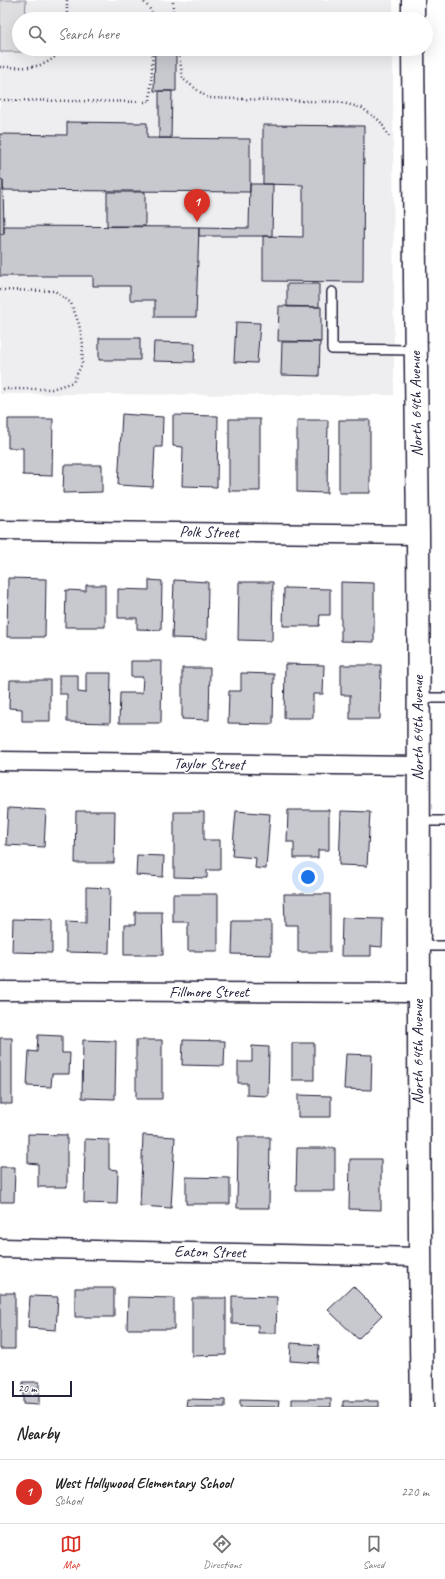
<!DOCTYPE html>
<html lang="en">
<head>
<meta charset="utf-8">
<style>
  :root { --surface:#fff; --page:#f2f2f2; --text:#222; --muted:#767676; --line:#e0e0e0; --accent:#d93025 }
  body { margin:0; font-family:Caveat,sans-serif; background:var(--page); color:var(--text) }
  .scale { position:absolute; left:12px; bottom:10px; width:60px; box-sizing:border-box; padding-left:4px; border:2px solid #22223b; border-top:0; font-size:11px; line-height:14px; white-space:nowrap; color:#22223b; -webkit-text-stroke:3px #fff; paint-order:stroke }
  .you { position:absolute; left:308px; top:877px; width:14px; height:14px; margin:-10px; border:3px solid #fff; border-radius:50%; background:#1a73e8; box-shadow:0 0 0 6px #1a73e833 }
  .badge { display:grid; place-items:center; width:26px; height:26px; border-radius:50%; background:var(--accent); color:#fff; font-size:13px; font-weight:700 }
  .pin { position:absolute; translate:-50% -33px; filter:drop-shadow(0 1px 2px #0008) }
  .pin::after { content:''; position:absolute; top:21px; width:14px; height:12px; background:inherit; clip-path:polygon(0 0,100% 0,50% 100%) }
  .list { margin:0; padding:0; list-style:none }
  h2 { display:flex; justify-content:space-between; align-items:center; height:52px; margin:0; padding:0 16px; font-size:17px }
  h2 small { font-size:13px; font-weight:400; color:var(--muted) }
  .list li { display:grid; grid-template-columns:26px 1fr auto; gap:12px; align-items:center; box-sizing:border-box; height:64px; padding:0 16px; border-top:1px solid var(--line) }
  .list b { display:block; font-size:15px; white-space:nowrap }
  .list p { margin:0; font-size:13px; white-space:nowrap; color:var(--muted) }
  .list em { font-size:13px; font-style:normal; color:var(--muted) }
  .icon { flex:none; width:22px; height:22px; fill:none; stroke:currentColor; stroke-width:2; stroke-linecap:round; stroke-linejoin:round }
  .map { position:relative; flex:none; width:445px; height:1407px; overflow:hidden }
  .search { position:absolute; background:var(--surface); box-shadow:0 4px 16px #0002; left:12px; right:12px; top:12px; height:44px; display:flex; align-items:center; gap:10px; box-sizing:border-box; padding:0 14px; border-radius:22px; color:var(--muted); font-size:15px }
  .sheet { height:116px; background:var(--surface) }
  nav { display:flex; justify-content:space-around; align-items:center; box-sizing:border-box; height:56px; border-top:1px solid var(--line); background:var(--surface); font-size:11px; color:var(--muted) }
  nav a { display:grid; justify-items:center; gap:2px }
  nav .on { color:var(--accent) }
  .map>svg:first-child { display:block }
  .built { fill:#eeeef1 }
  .pitch { fill:#dfdfe2; stroke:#80808e }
  .building { fill:#c8c8cf; stroke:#22223b }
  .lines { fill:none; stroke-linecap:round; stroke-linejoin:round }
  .lane-casing { stroke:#22223b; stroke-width:12 }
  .street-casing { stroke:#22223b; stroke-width:21 }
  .secondary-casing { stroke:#22223b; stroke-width:25 }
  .path { stroke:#22223b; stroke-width:2.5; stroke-dasharray:1 3; stroke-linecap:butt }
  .lane { stroke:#fff; stroke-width:9 }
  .street { stroke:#fff; stroke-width:18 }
  .secondary { stroke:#fff; stroke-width:22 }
  .labels { text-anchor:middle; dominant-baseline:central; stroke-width:3; stroke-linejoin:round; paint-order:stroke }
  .street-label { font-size:16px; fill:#22223b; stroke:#fff }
</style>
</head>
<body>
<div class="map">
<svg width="445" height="1407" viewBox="0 0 445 1407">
  <rect width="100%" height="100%" fill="#fff"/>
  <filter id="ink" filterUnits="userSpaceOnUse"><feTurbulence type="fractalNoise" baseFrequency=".025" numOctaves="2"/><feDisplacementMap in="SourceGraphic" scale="8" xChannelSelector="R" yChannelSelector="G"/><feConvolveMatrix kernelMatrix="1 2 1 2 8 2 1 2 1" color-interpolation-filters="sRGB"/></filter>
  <g filter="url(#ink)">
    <!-- built -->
    <path class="built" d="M0 0H393V19H19V49H393L394 395 0 394Z"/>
    <!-- pitch -->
    <path class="pitch" d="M0 0H26L25 19H19V49H24V52H0Z"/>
    <!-- building -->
    <path class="building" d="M155 49H176V91H154Z
      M159 91H172L171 138H159Z
      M67 122 147 123V138L250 139V192L3 190V180H0V134L67 135Z
      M263 125 364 126 363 282 263 281V236L303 237V185L263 184Z
      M0 180H3L4 234H0Z
      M250 184H273L272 236H199V227L249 228Z
      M107 192H145V226H107Z
      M4 226 199 227 196 317H155V300H130V286H93V276H0V234H4Z
      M287 284H319V307H287Z
      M279 306 321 307V342L278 341Z
      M236 322 260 323 257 363 234 362Z
      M99 338H140V360H99Z
      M154 342 195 343 194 362 153 361Z
      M282 342H320L319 376 281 375Z
      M122 414 163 417 162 447H155L153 487 118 485Z
      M173 415 218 416 217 487 182 486 183 447 173 446Z
      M8 419H53L52 476 23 475V448H8Z
      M229 419H260V491H229Z
      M297 420H328L327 493 297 492Z
      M339 420H370V493H339Z
      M64 465H102V492L63 493Z
      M8 578 46 579 45 637H7Z
      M149 580 162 581 161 630 137 629V618H118V589L149 590Z
      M174 580 208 582 207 639 172 638Z
      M239 582H273L272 641 238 640Z
      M341 582 374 583V642L341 641Z
      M86 585H105V627H65L66 590 86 591Z
      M284 588 330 589V615H320L319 626H283Z
      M131 661H162L161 723H119L120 693H142L143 677H131Z
      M285 664 324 665 323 694H313V718H284Z
      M341 665H381L380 719H350V695H341Z
      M182 668H210L209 720 182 719Z
      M86 673H111L110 723 67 722V694H59V675H78V692L86 693Z
      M241 673 274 674 273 724 228 723 229 691H241Z
      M10 680H50V721H22V709L9 708Z
      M8 808 46 810 44 847 6 845Z
      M288 810H329V850H318V858H294V842H287Z
      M76 811H115L114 863H75Z
      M236 811 270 814 266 869 255 868 256 858 232 856Z
      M341 811 370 812 367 866 339 865Z
      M174 812H204V840H220V870H207V878L174 877Z
      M137 855 164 856 163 877 136 875Z
      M86 887 110 888 109 953 66 952V922L86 923Z
      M173 894H218V951H188V922H173Z
      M284 894H330V952H298V925H285Z
      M135 912H162L163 955H124V925H135Z
      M342 918 383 919 382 947 371 946V956H341Z
      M13 919 52 920V953L12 952Z
      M233 921H271V955L232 954Z
      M38 1035 62 1036V1053H70L69 1074H52L51 1087 27 1086 29 1051 37 1052Z
      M0 1038H12V1104H0Z
      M83 1040 116 1041 115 1099 82 1098Z
      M136 1040H162V1099H136Z
      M183 1040 225 1041 224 1066 182 1065Z
      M292 1043H314V1080H292Z
      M252 1046 269 1047 268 1096 247 1095V1083H238V1062H252Z
      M346 1054 372 1055 371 1090 344 1089Z
      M298 1095 331 1096V1117H298Z
      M28 1134 67 1135V1187H38V1164L28 1163Z
      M143 1135 175 1137 171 1208 140 1206Z
      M238 1137H270L269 1208H237Z
      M85 1139 109 1140V1169L118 1170 117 1204 84 1203Z
      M297 1148H335V1191H296Z
      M350 1159H381V1210L349 1209Z
      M0 1167H15L14 1202H0Z
      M186 1177 230 1178V1204H186Z
      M353 1286 382 1315 358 1339 328 1310Z
      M75 1288H114V1317H75Z
      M0 1293H15V1349H0Z
      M30 1296 58 1297 56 1330 28 1328Z
      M232 1296 277 1297 276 1333H258V1325L232 1324Z
      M128 1297 174 1298V1329H127Z
      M192 1298H226V1355L192 1356Z
      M291 1343 319 1345 318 1363 290 1361Z
      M23 1382H39V1405L23 1404Z
      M187 1399 225 1400V1407H186Z
      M292 1399H331V1407H292Z
      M240 1400 279 1401 278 1407H240Z
      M343 1401H379V1407H343Z"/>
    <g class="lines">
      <!-- lane casing -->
      <g class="lane-casing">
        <path id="lane" d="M332 292V349L415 350
          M418 698H445
          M418 821H445
          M419 946H445"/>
      </g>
      <!-- street casing -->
      <g class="street-casing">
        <path id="street" d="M0 530 418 535
          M0 761 418 766
          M0 991 418 993
          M0 1248 419 1257"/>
      </g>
      <!-- secondary casing -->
      <g class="secondary-casing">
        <path id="secondary" d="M413 0V19
          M413 49C414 211 416 372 418 534 420 825 417 1116 422 1407"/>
      </g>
      <!-- path -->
      <path class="path" d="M67 0V19
        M141 0C146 3 154 13 154 19
        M173 19V0
        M178 49 183 79 208 98 339 102 362 108 380 121 390 138
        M0 67C27 67 44 71 63 49
        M0 100 150 102 153 49
        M0 290 55 291 71 303 79 324 83 344 82 364 73 382 52 389H0"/>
      <!-- lane -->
      <use href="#lane" class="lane"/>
      <!-- street -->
      <use href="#street" class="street"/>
      <!-- secondary -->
      <use href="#secondary" class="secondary"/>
    </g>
  </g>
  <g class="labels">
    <!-- street labels -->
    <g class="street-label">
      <text transform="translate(416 404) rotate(-91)">North 64th Avenue</text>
      <text transform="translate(209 532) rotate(1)">Polk Street</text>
      <text transform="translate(418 728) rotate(-90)">North 64th Avenue</text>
      <text transform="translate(209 764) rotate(1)">Taylor Street</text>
      <text x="209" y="992">Fillmore Street</text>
      <text transform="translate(418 1052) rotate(-90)">North 64th Avenue</text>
      <text transform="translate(210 1252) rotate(1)">Eaton Street</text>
    </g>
  </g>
</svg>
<div class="scale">20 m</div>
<div class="you"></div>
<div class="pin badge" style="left:197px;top:222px">1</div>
<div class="search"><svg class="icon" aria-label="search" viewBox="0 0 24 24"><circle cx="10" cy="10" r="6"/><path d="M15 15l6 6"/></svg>Search here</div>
</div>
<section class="sheet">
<h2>Nearby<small></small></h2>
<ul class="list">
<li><span class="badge">1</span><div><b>West Hollywood Elementary School</b><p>School</p></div><em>220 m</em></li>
</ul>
</section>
<nav>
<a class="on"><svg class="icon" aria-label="map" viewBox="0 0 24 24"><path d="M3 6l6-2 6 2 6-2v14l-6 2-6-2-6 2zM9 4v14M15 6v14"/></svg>Map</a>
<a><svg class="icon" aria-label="directions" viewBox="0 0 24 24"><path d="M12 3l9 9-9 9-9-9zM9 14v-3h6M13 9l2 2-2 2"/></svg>Directions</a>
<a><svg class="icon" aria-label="saved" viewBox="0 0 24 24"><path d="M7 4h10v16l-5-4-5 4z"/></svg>Saved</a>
</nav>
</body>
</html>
